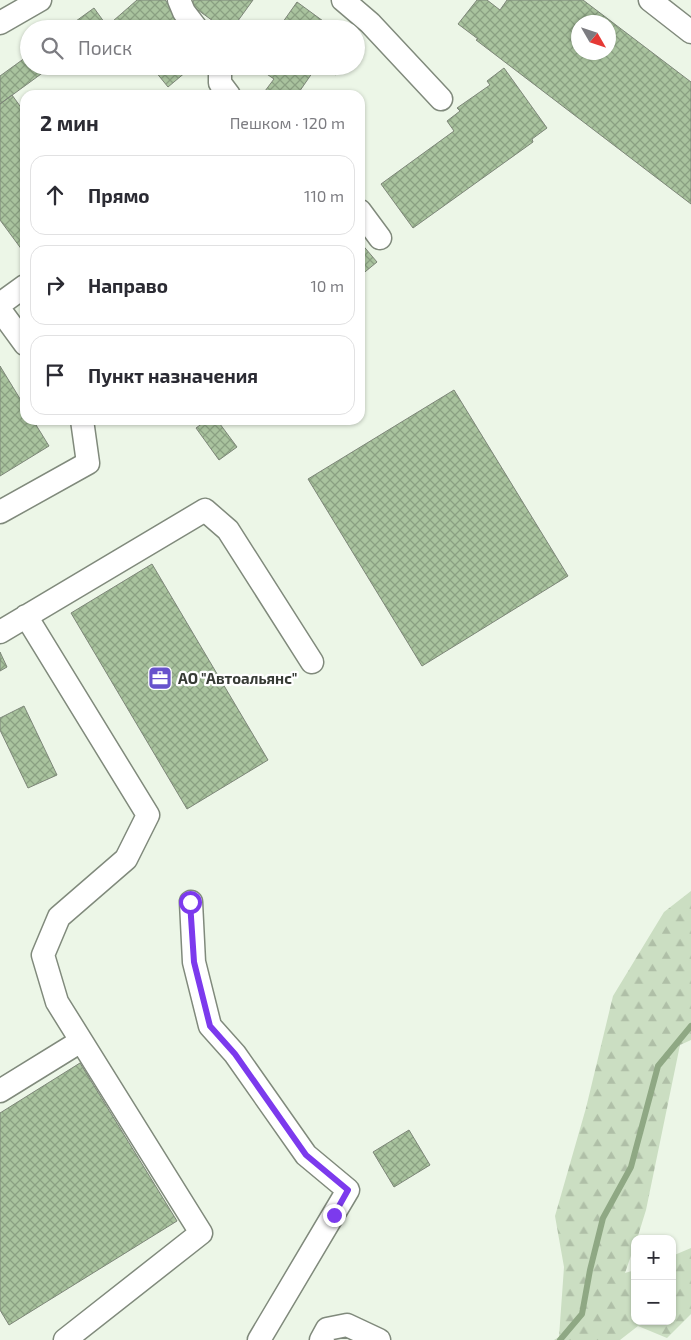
<!DOCTYPE html>
<html lang="ru">
<head>
<meta charset="utf-8">
<style>
  :root { --surface:#fff; --page:#f7f7f7; --text:#2b2b33; --muted:#7c7c81; --line:#e1e1e2 }
  body { margin:0; font-family:"Exo 2",sans-serif; background:var(--page); color:var(--text) }
  .controls { position:absolute; right:15px; bottom:15px; display:grid; overflow:hidden; border-radius:10px; box-shadow:0 1px 4px #0004 }
  .controls button { width:45px; height:45px; display:grid; place-items:center; padding:0; border:0; border-bottom:1px solid var(--line); background:var(--surface); color:var(--text); font:25px sans-serif }
  .compass { position:absolute; left:571px; top:15px; width:45px; height:45px; border-radius:50%; background:var(--surface); box-shadow:0 1px 4px #0004; rotate:129deg }
  .stop { position:absolute; width:15px; height:15px; margin:-11px; border:4px solid #7c3aed; border-radius:50%; background:#fff }
  .stop.end { background:#7c3aed; border-color:#fff; box-shadow:0 1px 5px #0008 }
  .list { margin:0; padding:0; list-style:none }
  h2 { display:flex; justify-content:space-between; align-items:center; height:65px; margin:0; padding:0 20px; font-size:21px }
  h2 small { font-size:16px; font-weight:400; color:var(--muted) }
  .list li { display:grid; grid-template-columns:32px 1fr auto; gap:15px; align-items:center; box-sizing:border-box; height:80px; margin:0 10px 10px; padding:0 10px; border:1px solid var(--line); border-radius:15px }
  .list b { display:block; font-size:19px; white-space:nowrap }
  .list em { font-size:16px; font-style:normal; color:var(--muted) }
  .icon { flex:none; width:28px; height:28px; fill:none; stroke:currentColor; stroke-width:2; stroke-linecap:round; stroke-linejoin:round }
  .map { position:relative; flex:none; width:691px; height:1340px; overflow:hidden }
  .search { position:absolute; background:var(--surface); box-shadow:0 1px 4px #0004; left:20px; top:20px; width:345px; height:55px; display:flex; align-items:center; gap:12px; box-sizing:border-box; padding:0 18px; border-radius:28px; color:var(--muted); font-size:19px }
  .panel { position:absolute; background:var(--surface); box-shadow:0 1px 4px #0004; left:20px; top:90px; width:345px; height:335px; border-radius:15px }
  .map>svg:first-child { display:block }
  .forest { fill:url(#forest-firs) }
  .lines { fill:none; stroke-linecap:round; stroke-linejoin:round }
  .stream { stroke:#8fa884; stroke-width:6 }
  .building { fill:url(#building-cross-hatch); stroke:#7d8678; fill-rule:evenodd }
  .minor-casing { stroke:#808a7c; stroke-width:25 }
  .minor { stroke:#fff; stroke-width:22 }
  .route { stroke:#7c3aed; stroke-width:6 }
  .labels { text-anchor:middle; dominant-baseline:central; stroke-width:4.5; stroke-linejoin:round; paint-order:stroke }
  .poi-label { font-size:15px; font-weight:bold; fill:#373b35; stroke:#fff; text-anchor:start }
</style>
</head>
<body>
<div class="map">
<svg width="691" height="1340" viewBox="0 0 691 1340">
  <defs>
    <pattern id="forest-firs" width="22" height="20" patternUnits="userSpaceOnUse" patternTransform="scale(1.25)"><rect width="22" height="20" fill="#cbdec2"/><path d="M5 1l3.5 6h-7zM16 11l3.5 6h-7z" fill="#afbfa7"/></pattern>
    <pattern id="building-cross-hatch" width="8" height="8" patternUnits="userSpaceOnUse" patternTransform="scale(1.25)"><rect width="8" height="8" fill="#a9c39e"/><path d="M0 0l8 8M0 8l8-8" fill="none" stroke="#8aa082"/></pattern>
  </defs>
  <rect width="100%" height="100%" fill="#ecf6e7"/>
  <!-- forest -->
  <path class="forest" d="M691 891V1040L680 1045 646 1210 637 1239H635V1244L625 1273 635 1270V1321H672V1256L691 1248V1314L667 1338 638 1326 620 1340H554L559 1337 564 1267 555 1216 586 1108 613 996 664 912Z"/>
  <g class="lines">
    <!-- stream -->
    <path class="stream" d="M560 1340 582 1314 590 1270 603 1218 631 1167 658 1066 691 1026"/>
  </g>
  <!-- building -->
  <path class="building" d="M137 0H165L189 29H119L113 21Z
    M194 0H253L232 29H224L191 5Z
    M477 0H487L500 10 507 0H583L691 82V204L476 40 478 39 458 24ZM578 22H608V52H578Z
    M297 2 334 29H278Z
    M94 8 107 26 103 29H65Z
    M29 55V66H52L0 104V76Z
    M151 66H193L168 87Z
    M255 66H317L297 95H270L265 91 274 79Z
    M323 66H343L336 75Z
    M504 68 547 128 532 139 533 142 413 228 381 184 454 131 447 121 460 111 457 108 490 85 487 81Z
    M12 95 25 113V254L0 220V104Z
    M360 242 377 262 360 276Z
    M0 366 25 407V420H33L49 446 0 476Z
    M454 390 568 576 422 666 308 479Z
    M207 420H217L237 447 219 460 196 428Z
    M152 564 268 760 187 809 71 613Z
    M0 652 7 667 0 671Z
    M24 706 57 775 28 788 0 730V718Z
    M80 1063 177 1221 9 1325 0 1310V1113Z
    M409 1130 430 1165 394 1187 373 1152Z"/>
  <g class="lines">
    <!-- minor casing -->
    <g class="minor-casing">
      <path id="minor" d="M179 0 184 12 197 29
        M343 0 370 23 441 99
        M650 0 691 32
        M0 23 40 0
        M220 66V83L229 95
        M360 211 380 238
        M0 304 25 286
        M0 310 25 344
        M0 512 88 463 82 420
        M26 616 148 815 126 859 59 917 43 955 57 1002 201 1233 65 1340
        M0 632 205 510 228 530 312 662
        M191 902 194 962 210 1026 235 1054 306 1155 348 1190 259 1340
        M0 1091 81 1041
        M321 1340 327 1329 347 1325 379 1340"/>
    </g>
    <!-- minor -->
    <use href="#minor" class="minor"/>
  </g>
  <g class="lines">
    <!-- route -->
    <path class="route" d="M190 902 194 962 210 1026 235 1054 306 1155 348 1190 334 1215"/>
  </g>
  <!-- icons -->
  <defs>
    <g id="office-square" transform="scale(1.25)"><rect x="-9" y="-9" width="18" height="18" rx="4" fill="#6752cc" stroke="#fff"/><path d="M-6-3h4V-5.5h4V-3h4V5H-6ZM-1-4.5V-3h2v-1.5ZM-6 0V1H6V0Z" fill="#fff"/></g>
  </defs>
  <g fill-rule="evenodd">
    <use href="#office-square" x="160" y="678"/>
  </g>
  <g class="labels">
    <!-- poi labels -->
    <g class="poi-label">
      <text x="178" y="678">АО "Автоальянс"</text>
    </g>
  </g>
</svg>
<div class="controls">
<button>+</button>
<button>−</button>
</div>
<svg class="compass" viewBox="-18 -18 36 36"><path d="M0-13l5 13h-10z" fill="#e53935"/><path d="M0 13l5-13h-10z" fill="#7c7c81"/></svg>
<div class="stop" style="left:190px;top:902px"></div>
<div class="stop end" style="left:334px;top:1215px"></div>
<div class="search"><svg class="icon" aria-label="search" viewBox="0 0 24 24"><circle cx="10" cy="10" r="6"/><path d="M15 15l6 6"/></svg>Поиск</div>
<section class="panel">
<h2>2 мин<small>Пешком · 120 m</small></h2>
<ul class="list">
<li><svg class="icon" aria-label="ahead" viewBox="0 0 24 24"><path d="M12 20V5M6 11l6-6 6 6"/></svg><div><b>Прямо</b></div><em>110 m</em></li>
<li><svg class="icon" aria-label="right" viewBox="0 0 24 24"><path d="M7 20v-9h11M14 6l5 5-5 5"/></svg><div><b>Направо</b></div><em>10 m</em></li>
<li><svg class="icon" aria-label="arrive" viewBox="0 0 24 24"><path d="M6 21V4h12l-3 4 3 4H6"/></svg><div><b>Пункт назначения</b></div></li>
</ul>
</section>
</div>
</body>
</html>
